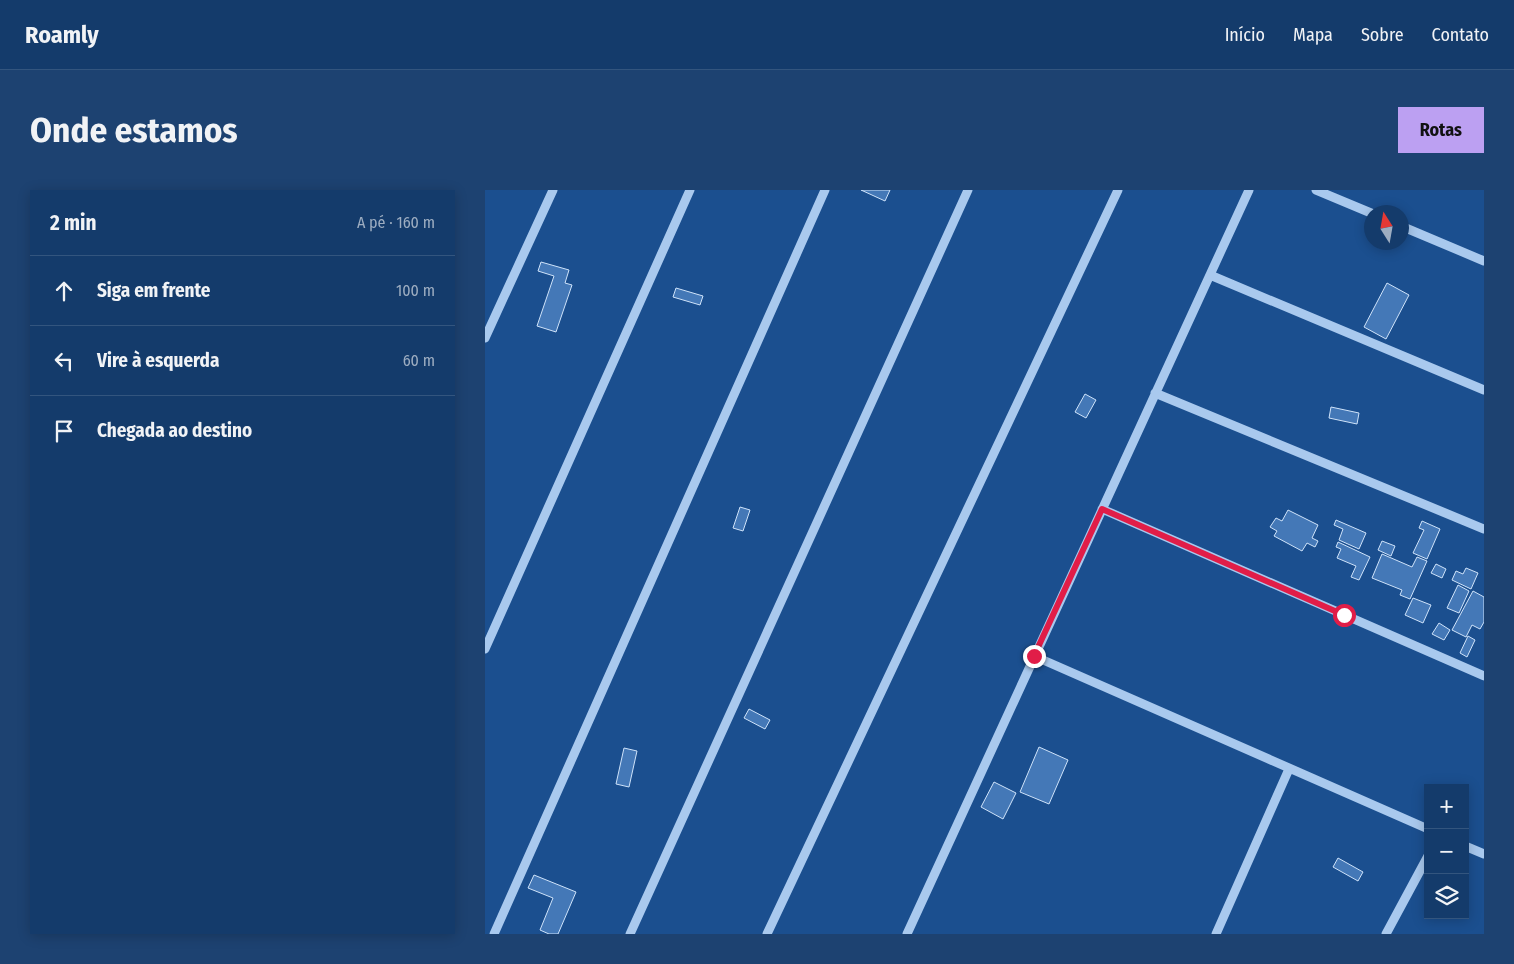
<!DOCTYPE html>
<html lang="pt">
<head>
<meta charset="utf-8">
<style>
  :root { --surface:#143b6b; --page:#1d4271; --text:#f1f3f6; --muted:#9dadc1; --line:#33557e; --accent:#bca0f2 }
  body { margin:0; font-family:"Fira Sans Condensed",sans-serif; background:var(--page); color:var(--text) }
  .controls { position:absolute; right:15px; bottom:15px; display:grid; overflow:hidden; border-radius:0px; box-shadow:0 2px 12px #0003 }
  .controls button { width:45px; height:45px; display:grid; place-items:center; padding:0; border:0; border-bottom:1px solid var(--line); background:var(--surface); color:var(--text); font:25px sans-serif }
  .compass { position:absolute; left:879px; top:15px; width:45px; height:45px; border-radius:50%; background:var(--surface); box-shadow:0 2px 12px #0003; rotate:349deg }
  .stop { position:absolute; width:15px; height:15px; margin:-11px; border:4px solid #e11d48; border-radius:50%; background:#fff }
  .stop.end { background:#e11d48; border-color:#fff; box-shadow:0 1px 5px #0008 }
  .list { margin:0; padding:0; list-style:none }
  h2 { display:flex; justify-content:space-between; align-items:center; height:65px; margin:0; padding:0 20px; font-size:21px }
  h2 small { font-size:16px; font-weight:400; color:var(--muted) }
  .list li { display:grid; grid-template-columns:32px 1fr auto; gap:15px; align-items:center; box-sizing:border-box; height:70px; padding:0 20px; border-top:1px solid var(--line) }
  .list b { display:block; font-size:19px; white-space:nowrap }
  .list em { font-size:16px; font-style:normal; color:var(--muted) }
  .icon { flex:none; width:28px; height:28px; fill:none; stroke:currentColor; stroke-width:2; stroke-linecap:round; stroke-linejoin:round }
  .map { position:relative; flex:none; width:999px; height:744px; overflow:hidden; border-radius:0px }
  header { display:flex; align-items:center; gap:30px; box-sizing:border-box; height:70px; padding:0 25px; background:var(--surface); border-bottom:1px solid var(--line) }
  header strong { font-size:24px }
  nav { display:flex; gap:28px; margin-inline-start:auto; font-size:18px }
  .intro { display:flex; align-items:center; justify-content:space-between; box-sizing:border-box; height:120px; padding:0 30px }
  h1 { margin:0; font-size:35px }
  .button { padding:12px 22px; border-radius:0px; background:var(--accent); color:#111; font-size:18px; font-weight:700 }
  main { display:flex; gap:30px; padding:0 30px }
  aside { flex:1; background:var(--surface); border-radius:0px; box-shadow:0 2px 12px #0003 }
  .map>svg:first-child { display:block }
  .building { fill:#4478b7; stroke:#cfe3fa }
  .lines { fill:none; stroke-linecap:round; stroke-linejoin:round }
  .minor { stroke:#a9c9ee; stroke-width:9 }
  .route { stroke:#e11d48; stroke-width:6 }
</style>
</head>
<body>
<header>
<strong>Roamly</strong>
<nav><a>Início</a><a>Mapa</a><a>Sobre</a><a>Contato</a></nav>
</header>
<div class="intro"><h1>Onde estamos</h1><a class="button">Rotas</a></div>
<main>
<aside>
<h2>2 min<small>A pé · 160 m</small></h2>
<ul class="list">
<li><svg class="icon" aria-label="ahead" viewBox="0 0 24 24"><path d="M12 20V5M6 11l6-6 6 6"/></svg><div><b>Siga em frente</b></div><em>100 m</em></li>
<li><svg class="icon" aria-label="left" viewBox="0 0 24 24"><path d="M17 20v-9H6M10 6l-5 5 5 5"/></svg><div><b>Vire à esquerda</b></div><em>60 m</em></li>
<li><svg class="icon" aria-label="arrive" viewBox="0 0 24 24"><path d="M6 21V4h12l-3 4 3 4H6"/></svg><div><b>Chegada ao destino</b></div></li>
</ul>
</aside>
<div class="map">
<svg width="999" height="744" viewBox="0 0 999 744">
  <rect width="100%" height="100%" fill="#1b4f8f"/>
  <!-- building -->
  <path class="building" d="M376 0H405L400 11Z
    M56 72 84 80 80 93 87 95 71 142 52 136 69 86 53 81Z
    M902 93 924 105 901 149 879 137Z
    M191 98 218 106 215 115 188 107Z
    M600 204 611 210 601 228 590 222Z
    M846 217 874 223 872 234 844 228Z
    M255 317 265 320 258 341 248 338Z
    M803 320 833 335 827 348 833 351 830 357 822 353 817 361 789 346 792 341 785 337 791 328 797 331Z
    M851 330 881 343 874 359 854 350 858 339 849 335Z
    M937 331 955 339 942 369 928 363 939 340 934 338Z
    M897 351 910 356 906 366 893 360Z
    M853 352 885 367 874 390 866 387 871 376 852 368 856 359 851 357Z
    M897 364 927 377 932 367 942 371 925 409 915 405 917 400 887 388Z
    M951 374 961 379 957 388 946 383Z
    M981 378 993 383 986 399 967 390 971 381 978 384Z
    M973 395 984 401 974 423 962 418Z
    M988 401 999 407V432L995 439 987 435 981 447 967 440Z
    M928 408 946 415 938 433 920 425Z
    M954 433 965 440 959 450 947 444Z
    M983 446 990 450 982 467 975 463Z
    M264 519 285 530 280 539 259 528Z
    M554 557 583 570 564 614 535 602Z
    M139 558 152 561 144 597 131 594Z
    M509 592 531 603 518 629 496 617Z
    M853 668 878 682 873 691 848 677Z
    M49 685 91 702 73 744H64L55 740 68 708 43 698Z"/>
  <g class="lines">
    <!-- minor -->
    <path class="minor" d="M831 0 886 23
      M916 36 999 71
      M725 85 999 200
      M0 148 68 0
      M670 203 999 339
      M617 319 999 486
      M0 459 205 0
      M549 466 943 639
      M980 656 999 664
      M9 744 340 0
      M145 744 483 0
      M282 744 633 0
      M422 744 764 0
      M731 744 804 579
      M901 744 943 666"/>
  </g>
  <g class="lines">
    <!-- route -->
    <path class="route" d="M549 466 617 319 859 425"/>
  </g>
</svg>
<div class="controls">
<button>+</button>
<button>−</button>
<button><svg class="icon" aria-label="layers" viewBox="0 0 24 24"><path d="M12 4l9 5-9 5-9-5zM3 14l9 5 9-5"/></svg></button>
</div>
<svg class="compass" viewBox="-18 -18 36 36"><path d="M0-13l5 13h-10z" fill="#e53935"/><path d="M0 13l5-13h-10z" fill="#9dadc1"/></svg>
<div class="stop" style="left:859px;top:425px"></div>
<div class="stop end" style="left:549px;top:466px"></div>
</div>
</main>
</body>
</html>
